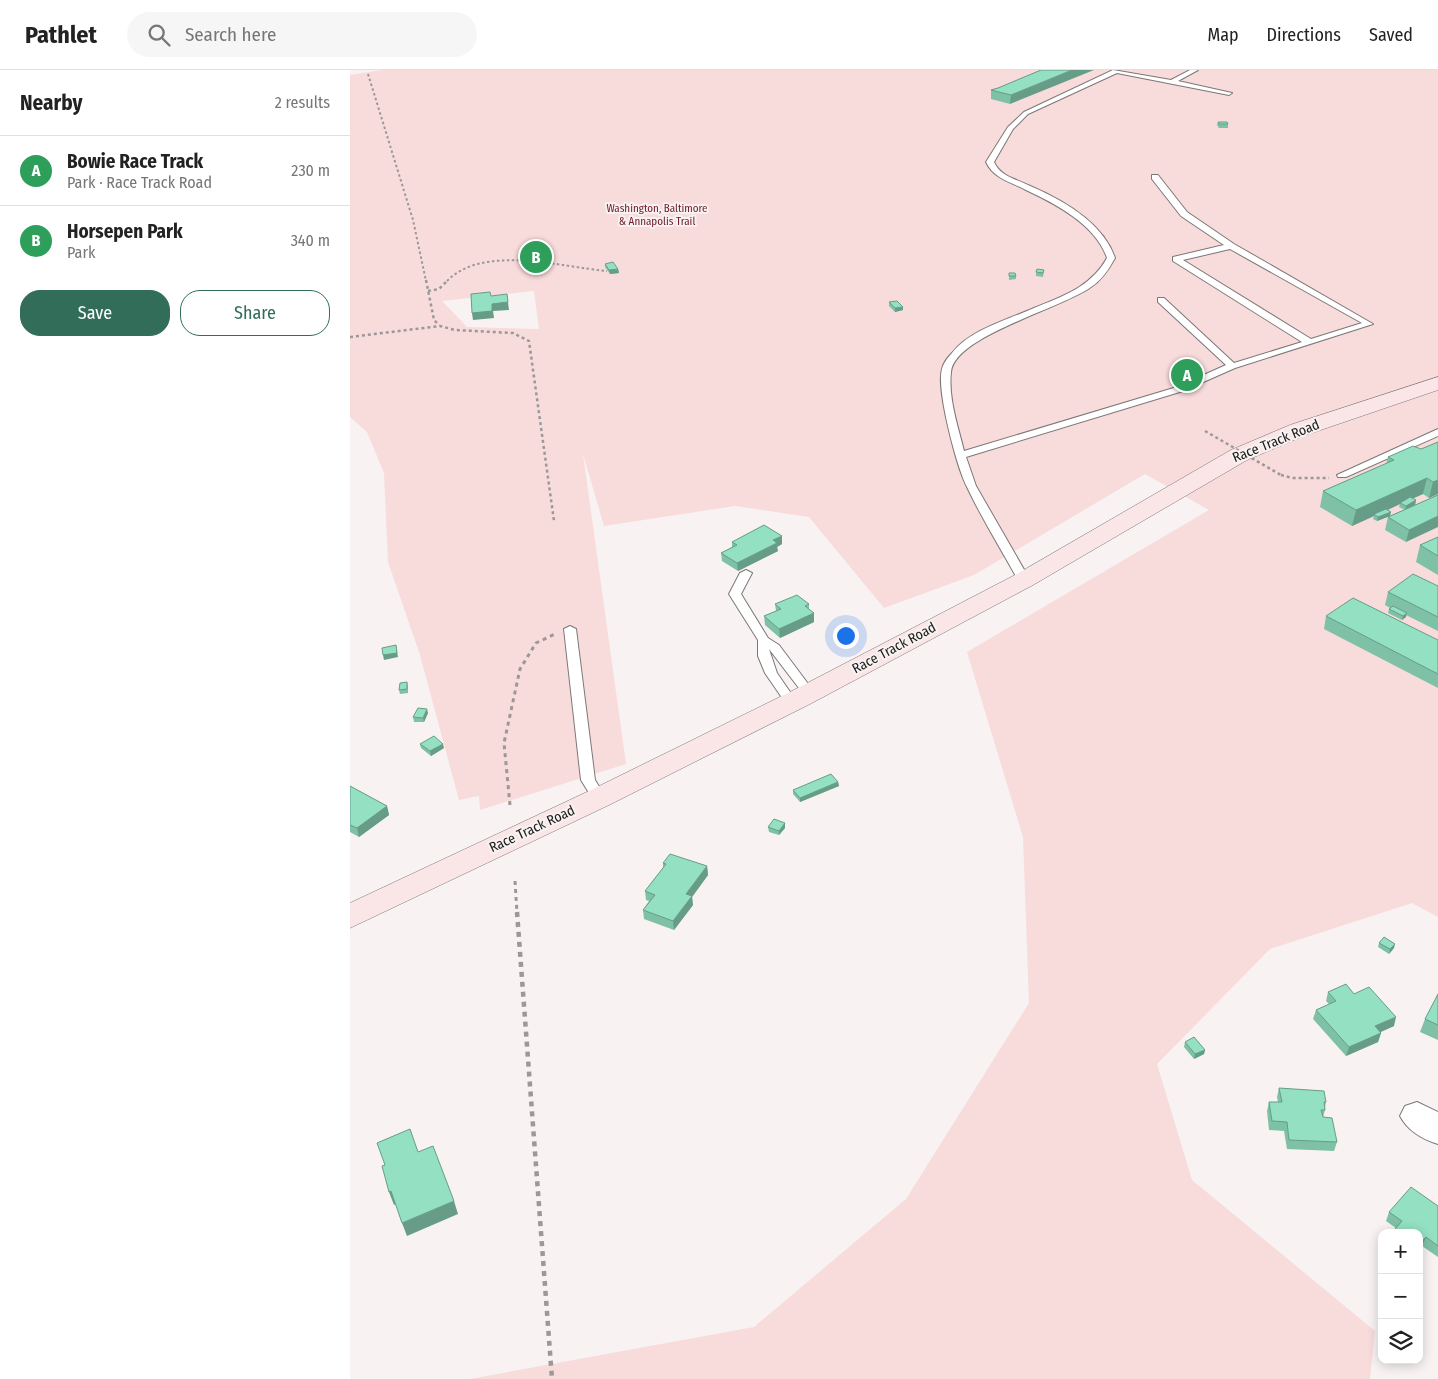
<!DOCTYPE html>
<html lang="en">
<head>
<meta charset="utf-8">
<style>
  :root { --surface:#fff; --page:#f6f6f6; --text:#222; --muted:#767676; --line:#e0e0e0; --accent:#316d58 }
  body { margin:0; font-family:"Fira Sans Condensed",sans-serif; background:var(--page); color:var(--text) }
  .controls { position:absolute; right:15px; bottom:15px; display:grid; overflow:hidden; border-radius:10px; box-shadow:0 2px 12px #0003 }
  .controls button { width:45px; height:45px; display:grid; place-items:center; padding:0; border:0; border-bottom:1px solid var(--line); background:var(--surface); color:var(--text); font:25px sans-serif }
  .you { position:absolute; left:495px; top:565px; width:18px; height:18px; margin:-12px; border:4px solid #fff; border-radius:50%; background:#1a73e8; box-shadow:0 0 0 8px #1a73e833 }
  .badge { display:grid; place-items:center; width:32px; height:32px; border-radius:50%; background:var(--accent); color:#fff; font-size:16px; font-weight:700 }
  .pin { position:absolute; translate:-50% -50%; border:2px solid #fff; box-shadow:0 1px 5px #0006 }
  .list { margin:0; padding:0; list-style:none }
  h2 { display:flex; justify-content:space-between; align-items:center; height:65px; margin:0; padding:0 20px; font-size:21px }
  h2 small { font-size:16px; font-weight:400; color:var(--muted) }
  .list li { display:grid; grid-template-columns:32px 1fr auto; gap:15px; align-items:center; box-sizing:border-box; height:70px; padding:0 20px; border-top:1px solid var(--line) }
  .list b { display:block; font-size:19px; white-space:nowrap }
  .list p { margin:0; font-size:16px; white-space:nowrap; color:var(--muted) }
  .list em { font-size:16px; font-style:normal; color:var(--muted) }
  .actions { display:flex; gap:10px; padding:15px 20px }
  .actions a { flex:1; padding:11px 0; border:1px solid var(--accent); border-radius:20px; text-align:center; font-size:18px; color:var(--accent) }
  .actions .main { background:var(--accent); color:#fff }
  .icon { flex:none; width:28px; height:28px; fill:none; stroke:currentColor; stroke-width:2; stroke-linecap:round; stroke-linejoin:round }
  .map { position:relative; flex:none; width:1088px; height:1309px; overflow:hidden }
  header { display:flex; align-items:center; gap:30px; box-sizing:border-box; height:70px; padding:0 25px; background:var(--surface); border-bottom:1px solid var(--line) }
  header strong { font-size:24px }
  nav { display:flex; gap:28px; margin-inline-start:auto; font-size:18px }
  .search { width:350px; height:45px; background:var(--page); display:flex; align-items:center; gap:12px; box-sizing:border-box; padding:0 18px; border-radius:28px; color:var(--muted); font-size:19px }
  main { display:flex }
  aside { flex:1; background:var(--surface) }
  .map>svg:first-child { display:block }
  .green { fill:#f8dbdb; fill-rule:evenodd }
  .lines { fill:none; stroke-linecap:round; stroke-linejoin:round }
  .lane-casing { stroke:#7c7777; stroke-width:2 }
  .street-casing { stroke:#7c7777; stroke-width:2 }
  .secondary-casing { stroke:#7c7777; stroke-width:1 }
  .path-far3 { stroke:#9c9898; stroke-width:2; stroke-dasharray:2.5 2.5; stroke-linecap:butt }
  .path-far2 { stroke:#9c9898; stroke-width:2.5; stroke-dasharray:3 3; stroke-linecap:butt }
  .path-far1 { stroke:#9c9898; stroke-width:3; stroke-dasharray:4 4; stroke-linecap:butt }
  .path { stroke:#9c9898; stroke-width:4.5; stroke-dasharray:5 5; stroke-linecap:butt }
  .lane { fill:#fff; fill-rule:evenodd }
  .street { fill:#fff; fill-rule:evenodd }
  .secondary { fill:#fbe6e7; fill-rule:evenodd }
  .path-bridge { stroke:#9c9898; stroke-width:2.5; stroke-dasharray:3 3; stroke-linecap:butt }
  .wall { fill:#7ec1a7 }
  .shaded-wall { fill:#679d88 }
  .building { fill:#93e0c2; stroke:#679d88 }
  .labels { text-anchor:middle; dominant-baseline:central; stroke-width:4; stroke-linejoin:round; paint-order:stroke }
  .far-park-label { font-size:11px; fill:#6e1a26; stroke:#f8f2f2 }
  .street-label { font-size:14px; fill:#1d1b1b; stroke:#f8f2f2 }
</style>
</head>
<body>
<header>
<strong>Pathlet</strong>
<div class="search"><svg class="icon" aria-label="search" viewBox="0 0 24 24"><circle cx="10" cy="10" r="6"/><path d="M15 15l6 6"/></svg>Search here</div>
<nav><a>Map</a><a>Directions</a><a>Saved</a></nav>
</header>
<main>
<aside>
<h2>Nearby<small>2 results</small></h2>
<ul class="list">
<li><span class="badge" style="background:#2e9e5b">A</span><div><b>Bowie Race Track</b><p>Park · Race Track Road</p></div><em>230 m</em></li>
<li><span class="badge" style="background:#2e9e5b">B</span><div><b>Horsepen Park</b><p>Park</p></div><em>340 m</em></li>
</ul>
<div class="actions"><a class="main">Save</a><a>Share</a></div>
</aside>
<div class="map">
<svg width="1088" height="1309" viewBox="0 0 1088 1309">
  <rect width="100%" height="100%" fill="#f8f2f2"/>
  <!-- green -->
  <path class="green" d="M32 0H1088V847L1062 833 920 879 807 994 842 1110 1025 1261 1020 1309H120L404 1257 556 1129 679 933 673 767 617 582 859 440 795 404 624 505 534 538 459 447 385 436 254 456 233 384 276 694 130 740 129 726 109 730 70 585 38 492 34 403 17 362 0 347V5ZM184 221 189 259 117 257 92 231Z"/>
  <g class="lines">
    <!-- lane casing -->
    <g class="lane-casing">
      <path id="lane" d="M763 0 821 10 840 0H848L828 11 882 23 879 25 767 3 678 44 663 59 644 92C650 106 666 109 678 115 711 129 753 152 765 188 759 199 752 210 741 217 713 238 604 266 601 302 598 328 608 356 614 381L827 317 876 295 808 232V228H814L884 293 952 272 823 191V187L874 175 831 146 802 109V105H808L837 142 884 174 1023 254 885 298 833 321 616 387 626 416 680 510 674 513 668 510C651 479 632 449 617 417 607 398 586 319 592 299 593 294 598 287 602 283 620 260 657 250 684 238 713 226 741 217 757 188 746 155 706 134 676 120 661 112 644 109 636 92L658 57 674 42ZM880 179 1012 253 961 269 833 190Z
        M1088 359V366L996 407H988L987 405Z
        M396 500 402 503 391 524 418 568 429 575 465 623 459 627 455 626 419 579 427 603 447 632 445 635H437L415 603 408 586V570L379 524 390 503Z
        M220 556 226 559 245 710 256 728 249 732 244 731 231 710 214 559Z"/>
    </g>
    <!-- street casing -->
    <g class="street-casing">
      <path id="street" d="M1067 1032 1088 1042V1074C1072 1069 1058 1061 1050 1046L1055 1036Z"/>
    </g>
    <!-- secondary casing -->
    <g class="secondary-casing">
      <path id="secondary" d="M1088 307V320L956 365 897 390 683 515 460 634 259 735 0 858V833L239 721 440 622 665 505 881 380 940 355Z"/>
    </g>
    <!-- path-far3 -->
    <path class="path-far3" d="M18 4 63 150 76 211
      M97 211C133 174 211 197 257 201"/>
    <!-- path-far2 -->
    <path class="path-far2" d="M76 210 84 250 89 255
      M78 221 89 219 98 210
      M0 267 90 256 105 260 163 263 179 271 204 451
      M931 405 942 408H979"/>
    <!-- path-far1 -->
    <path class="path-far1" d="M160 735 154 673 170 599 186 573 205 564
      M165 811 167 843"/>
    <!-- path -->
    <path class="path" d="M167 842 202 1309"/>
    <!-- lane -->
    <use href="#lane" class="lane"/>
    <!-- street -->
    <use href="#street" class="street"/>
    <!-- secondary -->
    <use href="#secondary" class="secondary"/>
    <!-- path-bridge -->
    <path class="path-bridge" d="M855 361 931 405"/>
  </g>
  <!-- wall -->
  <path class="wall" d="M691 0 660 34 641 29V20L648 18Z
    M868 52 878 54V58H869L867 55Z
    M255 194 268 199 269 203 260 204 255 197Z
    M694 200 693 207 686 206V202Z
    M659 203 666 206V209L659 210Z
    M539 232 553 237V240L545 242 539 236Z
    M1088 372V424L1079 428 1073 424 1062 429 1066 430 1065 435 1055 440 1049 437 1050 434 1038 440 1040 446 1027 451 1023 449 1024 446 1002 456 970 437 973 421 1036 394 1038 387 1071 379Z
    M1088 425 1056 472 1035 460 1038 447Z
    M432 466V474L427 477 428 481 388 501 372 491 371 483 382 477V472Z
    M1088 467V505L1066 492 1070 475Z
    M1088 516V561L1056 545V547L1052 550 1038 543 1039 539 1040 538 1035 535 1038 522Z
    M425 534H459V540L464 543V552L430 568 415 555 414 546 426 541Z
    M976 546 1088 570V618L974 559Z
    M57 612 58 616V623L50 624 49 620Z
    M78 643 74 652H64L63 647Z
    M70 674 94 678 81 686 71 678Z
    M488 712 489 716 450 732 443 724V720Z
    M0 716 37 736 39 745 9 767 0 762Z
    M435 753V758L429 765 419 762 418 757Z
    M313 793 357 796 358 805 342 827 343 835 324 860 294 849 293 840 299 831 296 830 295 821 313 798Z
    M1029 873 1044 878 1039 884 1028 877Z
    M978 922 1004 924 1044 956 1030 962 1031 963 1028 972 996 986 963 949 966 940 979 934 976 931Z
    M1088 924V970L1070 962 1075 949Z
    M835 972 855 980 854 984 844 989 834 977Z
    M929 1018 976 1032 975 1037V1040L973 1047 987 1072 984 1081 937 1079 934 1061 919 1060 917 1041 919 1032H928L927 1027Z
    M1088 1136V1187L1072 1176 1069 1180V1163H1044L1046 1158 1036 1151 1039 1142Z"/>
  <!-- shaded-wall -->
  <path class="shaded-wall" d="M722 0H744L660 34 661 25Z
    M268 199 269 203 260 204 259 200Z
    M157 224 159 240 143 241 144 248 123 250 122 243 142 234Z
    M553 237V240L545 242V238Z
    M1077 408 1073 424 1052 433H1050V434L1026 445 1024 444V446L1002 456 1006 440Z
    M1088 410V424L1079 428 1083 412Z
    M1066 430 1065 435 1055 440 1056 436Z
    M1041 442 1040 446 1027 451 1028 447Z
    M1088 446V457L1056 472 1059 460Z
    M432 466V474L427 477 428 481 388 501 387 493 423 470Z
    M464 543V552L430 568 429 559Z
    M1057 543 1056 547 1052 550 1053 546Z
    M46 575 48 587 34 590 33 585Z
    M77 639 78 643 74 652 73 648Z
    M93 674 94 678 81 686 80 681Z
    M488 712 489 716 450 732V728Z
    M37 736 39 745 9 767 7 758Z
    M435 753V758L429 765V761Z
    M357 796 358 805 342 827 343 835 324 860 323 851 336 824Z
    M1045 874 1044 878 1039 884 1040 879Z
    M1046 947 1044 956 1022 966 1025 956Z
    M1031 963 1028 972 996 986 999 977Z
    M855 980 854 984 844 989 845 984Z
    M41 1121 46 1134 44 1135 39 1122Z
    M104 1131 108 1144 57 1166 52 1153Z
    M1076 1167 1072 1176 1069 1180V1174Z"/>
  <!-- building -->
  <path class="building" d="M691 0H722L661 25 641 20 648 18Z
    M868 52H877L878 54H869Z
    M263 192 268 199 259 200 255 194Z
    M687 199 694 200 693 203 686 202Z
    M659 203H665L666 206H659Z
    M140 222 141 226 157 224 158 232 142 234V241L122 243 121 224Z
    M547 231 553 237 545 238 539 232Z
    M1088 372V410L1083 412 1077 408 1006 440 973 421 1044 390 1038 387 1063 376 1071 379Z
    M1088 425V446L1059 460 1038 447Z
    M1060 427 1066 430 1056 436 1050 433Z
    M1036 439 1041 442 1028 447 1024 444Z
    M414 455 432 466 423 470 427 473 387 493 371 483 387 475 382 472Z
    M1088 467V486L1070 475Z
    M1063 504 1088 516V547L1038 522Z
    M447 525 459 534 455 536 464 543 429 559 414 546 431 539 425 534Z
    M1003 528 1088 570V604L976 546Z
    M1043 536 1057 543 1053 546 1039 539Z
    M46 575 47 583 33 585 32 578Z
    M57 612V619L49 620 50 613Z
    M68 638 77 639 73 648 63 647Z
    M84 666 93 674 80 681 70 674Z
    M481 704 488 712 450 728 443 720Z
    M0 716 37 736 7 758 0 755Z
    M424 749 435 753 429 761 418 757Z
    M320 784 357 796 336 824 342 826 323 851 293 840 305 825 295 821 316 794 313 793Z
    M1034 867 1045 874 1040 879 1029 873Z
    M996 914 1004 924 1019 917 1046 947 1025 956 1031 963 999 977 966 940 986 931 978 922Z
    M1088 924V955L1075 949Z
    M844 967 855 980 845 984 835 972Z
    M929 1018 974 1021 976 1032H974L975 1040H971L973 1047 982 1048 987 1072 939 1070 937 1052 922 1051 919 1032H932Z
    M60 1059 68 1082 83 1076 104 1131 52 1153 41 1121 39 1122 32 1096 35 1095 27 1073Z
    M1061 1117 1088 1136V1176L1076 1167 1069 1174V1163H1051L1045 1159 1052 1151 1039 1142Z"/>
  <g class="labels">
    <!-- far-park labels -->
    <g class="far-park-label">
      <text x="307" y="138">Washington, Baltimore<tspan x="307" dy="13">&amp; Annapolis Trail</tspan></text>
    </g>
    <!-- street labels -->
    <g class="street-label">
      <text transform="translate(926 371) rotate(-22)">Race Track Road</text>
      <text transform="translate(544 578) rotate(-28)">Race Track Road</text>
      <text transform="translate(182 759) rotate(-25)">Race Track Road</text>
    </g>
  </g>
</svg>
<div class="controls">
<button>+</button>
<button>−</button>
<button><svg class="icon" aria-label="layers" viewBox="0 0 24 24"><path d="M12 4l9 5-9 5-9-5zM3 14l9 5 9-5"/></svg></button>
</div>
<div class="you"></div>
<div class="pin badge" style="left:837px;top:305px;background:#2e9e5b">A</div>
<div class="pin badge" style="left:186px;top:187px;background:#2e9e5b">B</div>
</div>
</main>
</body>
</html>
